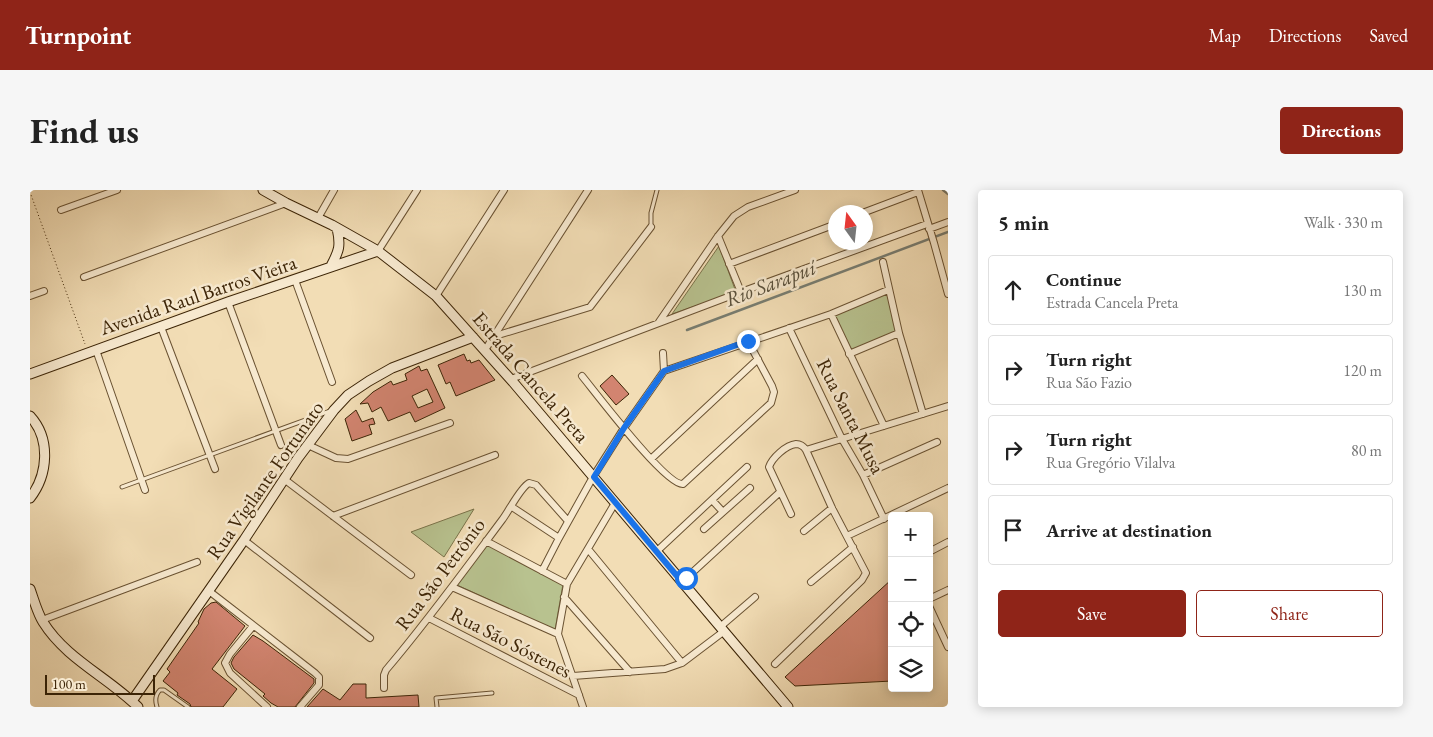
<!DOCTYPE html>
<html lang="en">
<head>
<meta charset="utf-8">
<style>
  :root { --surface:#fff; --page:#f6f6f6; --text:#222; --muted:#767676; --line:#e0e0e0; --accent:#8f2418 }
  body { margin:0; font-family:"EB Garamond",serif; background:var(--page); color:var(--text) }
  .controls { position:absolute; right:15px; bottom:15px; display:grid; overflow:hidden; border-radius:5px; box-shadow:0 2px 12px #0003 }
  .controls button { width:45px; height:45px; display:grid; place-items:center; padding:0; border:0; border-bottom:1px solid var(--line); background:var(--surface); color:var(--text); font:25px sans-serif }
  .compass { position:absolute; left:798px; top:15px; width:45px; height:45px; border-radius:50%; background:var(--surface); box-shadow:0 2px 12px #0003; rotate:345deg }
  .scale { position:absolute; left:15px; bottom:12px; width:110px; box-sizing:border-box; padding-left:5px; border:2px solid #3c2406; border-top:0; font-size:14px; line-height:18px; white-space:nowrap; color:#3c2406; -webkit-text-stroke:4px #f7e9cf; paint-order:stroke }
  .stop { position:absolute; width:15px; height:15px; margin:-11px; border:4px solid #1a73e8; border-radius:50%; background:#fff }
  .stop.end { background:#1a73e8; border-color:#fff; box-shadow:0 1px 5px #0008 }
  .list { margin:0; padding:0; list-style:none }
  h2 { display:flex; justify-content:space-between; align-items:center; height:65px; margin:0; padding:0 20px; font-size:21px }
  h2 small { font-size:16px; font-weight:400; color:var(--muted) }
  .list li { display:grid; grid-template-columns:32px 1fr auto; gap:15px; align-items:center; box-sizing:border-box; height:70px; margin:0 10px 10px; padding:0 10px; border:1px solid var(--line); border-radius:5px }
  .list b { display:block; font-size:19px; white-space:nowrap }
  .list p { margin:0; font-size:16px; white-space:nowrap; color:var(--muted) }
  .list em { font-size:16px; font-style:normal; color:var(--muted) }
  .actions { display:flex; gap:10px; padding:15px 20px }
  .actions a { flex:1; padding:11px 0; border:1px solid var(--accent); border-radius:5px; text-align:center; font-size:18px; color:var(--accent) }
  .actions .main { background:var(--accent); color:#fff }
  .icon { flex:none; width:28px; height:28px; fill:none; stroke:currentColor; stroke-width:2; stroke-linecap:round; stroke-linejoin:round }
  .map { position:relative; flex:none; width:918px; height:517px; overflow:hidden; border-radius:5px }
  header { display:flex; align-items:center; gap:30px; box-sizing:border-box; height:70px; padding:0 25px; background:var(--accent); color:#fff }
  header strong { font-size:24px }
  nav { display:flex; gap:28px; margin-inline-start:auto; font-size:18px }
  .intro { display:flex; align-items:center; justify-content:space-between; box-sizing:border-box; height:120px; padding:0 30px }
  h1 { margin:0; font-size:35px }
  .button { padding:12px 22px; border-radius:5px; background:var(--accent); color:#fff; font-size:18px; font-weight:700 }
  main { display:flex; gap:30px; padding:0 30px }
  aside { flex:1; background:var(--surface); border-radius:5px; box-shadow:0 2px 12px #0003 }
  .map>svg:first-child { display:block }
  .green { fill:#b8c28f; stroke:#7a734a }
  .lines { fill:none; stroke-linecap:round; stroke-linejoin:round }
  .stream { stroke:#787d71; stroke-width:2.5 }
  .building { fill:#d28470; stroke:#3c2406; fill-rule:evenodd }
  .lane-casing { stroke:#6a5232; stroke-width:5 }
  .street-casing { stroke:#6a5232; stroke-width:8 }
  .secondary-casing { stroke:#3c2406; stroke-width:11 }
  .path { stroke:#3c2406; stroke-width:1; stroke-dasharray:1 2.5; stroke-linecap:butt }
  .lane { stroke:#f7e9cf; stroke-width:3 }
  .street { stroke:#f7e9cf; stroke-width:6 }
  .secondary { stroke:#f7e9cf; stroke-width:9 }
  .route { stroke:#1a73e8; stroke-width:6 }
  .labels { text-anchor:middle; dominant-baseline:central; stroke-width:5; stroke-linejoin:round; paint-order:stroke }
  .street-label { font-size:20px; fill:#3c2406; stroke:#f7e9cf }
  .water-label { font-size:21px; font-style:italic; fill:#5a513c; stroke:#f7e9cf }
</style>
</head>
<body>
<header>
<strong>Turnpoint</strong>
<nav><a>Map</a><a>Directions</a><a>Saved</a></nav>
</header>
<div class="intro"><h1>Find us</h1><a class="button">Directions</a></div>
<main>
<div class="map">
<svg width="918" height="517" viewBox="0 0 918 517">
  <rect width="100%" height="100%" fill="#f2ddb5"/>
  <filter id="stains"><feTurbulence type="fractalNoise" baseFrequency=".004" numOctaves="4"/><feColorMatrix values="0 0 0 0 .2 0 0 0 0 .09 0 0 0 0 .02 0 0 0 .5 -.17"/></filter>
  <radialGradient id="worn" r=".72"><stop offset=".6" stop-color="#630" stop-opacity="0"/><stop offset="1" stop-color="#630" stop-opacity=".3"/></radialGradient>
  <!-- green -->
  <path class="green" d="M689 56 706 102 642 124Z
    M858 100 869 143 819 164 801 124Z
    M444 319 414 367 381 342Z
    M456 354 533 394 525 440 427 395Z"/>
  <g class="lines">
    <!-- stream -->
    <path class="stream" d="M913 0 918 4
      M657 140 918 42"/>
  </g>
  <!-- building -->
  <path class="building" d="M434 164 437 171 440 170 441 173 449 170 465 190 426 206 420 192 416 194 408 175Z
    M389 176 391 181 397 179 415 218 385 232 380 222 358 231 351 217 342 222 338 213 330 214 343 202 361 191 363 195 377 190 375 184ZM397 199 403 212 388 218 382 206Z
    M582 185 599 204 586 215 570 196Z
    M326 220 332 232 343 228 345 234 339 235 342 244 322 251 315 229Z
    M862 389V491L765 496 755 487Z
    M186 412 215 436 182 479 207 499 193 517H161L160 514 147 505 148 503 133 491 140 482 137 479 169 433 168 432 174 419 181 413Z
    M223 445 233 451 284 489V493L265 517H248L241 513 233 506 235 504 204 479 201 473 204 467Z
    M323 494H336V508L388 505 389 517H277L293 499 310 510Z"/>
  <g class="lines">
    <!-- lane casing -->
    <g class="lane-casing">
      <path id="lane" d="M621 36V23L627 0
        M92 297 300 221
        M127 517C125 511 125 505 130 500H134L158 517
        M407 517 406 508 462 503"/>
    </g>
    <!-- street casing -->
    <g class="street-casing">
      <path id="street" d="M888 0 904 53 918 104
        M31 20 87 0
        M835 22 888 2
        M288 28 304 0
        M899 39 918 32
        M688 46 711 102
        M348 61 387 0
        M853 72 869 143 893 224
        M699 74 806 34
        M54 87 256 13
        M265 90 302 192
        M0 106 14 101
        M406 106 474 0
        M198 112 251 255
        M801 124 854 236
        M629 132 688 46 704 26 718 17 765 0
        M131 137 185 279
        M759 138 812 249 833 285 854 329
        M465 146 560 117 621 37
        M66 160 115 300
        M455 160 558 0
        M819 164 869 143
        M634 181 801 124 858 100
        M552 186C566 203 636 296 653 294L741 213 744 202 742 196 718 151
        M481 189 711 102 897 34
        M278 255 306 268 318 269 420 233
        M776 260 918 216
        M621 269 728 169
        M833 285 907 252
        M254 289 381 385
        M682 310 693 322
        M482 317 529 348
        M303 326 465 265
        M674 339 720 298
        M774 341 802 318
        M817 346 918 298
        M214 350 340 448
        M456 351 537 394
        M558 359 652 473
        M626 362 717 277
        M899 362 918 352
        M512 381 529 348 563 287 594 238 634 181 633 163
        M652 392 750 302
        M781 392 823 357
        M422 397 528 444
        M179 401 285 483 289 487V495L270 517
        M534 407 600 482
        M899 409 918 400
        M899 416 918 457
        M399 428 549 505
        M12 430 167 372
        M223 436 200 464 195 473 200 483 237 517
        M690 437 725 407
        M745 474 832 390 836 383 802 318 776 260C774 257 771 254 766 254 756 255 742 268 739 277L761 324
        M543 486 635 479 652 473 693 442
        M354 498V485L356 480C397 432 434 381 472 330 479 321 490 298 499 293L506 295 538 331
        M553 517 528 444 537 394 585 313"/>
    </g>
    <!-- secondary casing -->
    <g class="secondary-casing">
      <path id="secondary" d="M233 0 256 13 302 35 348 61 406 106 483 192 758 517
        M301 76C309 61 311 56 307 38
        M0 184 198 112 348 61
        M0 226C21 249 18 285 0 308
        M0 399C4 410 7 422 13 432 36 469 78 487 108 517
        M102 511 214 350 268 268 304 220 318 205 339 191 362 178 443 147"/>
    </g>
    <!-- path -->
    <path class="path" d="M0 2 55 154"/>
    <!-- lane -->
    <use href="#lane" class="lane"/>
    <!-- street -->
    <use href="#street" class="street"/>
    <!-- secondary -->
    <use href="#secondary" class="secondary"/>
  </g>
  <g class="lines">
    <!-- route -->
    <path class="route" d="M656 388 652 392 564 287 594 238 634 181 718 151"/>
  </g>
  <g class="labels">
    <!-- street labels -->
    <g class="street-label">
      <text transform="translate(168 105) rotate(-19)">Avenida Raul Barros Vieira</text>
      <text transform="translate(501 187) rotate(49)">Estrada Cancela Preta</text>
      <text transform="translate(821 226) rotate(63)">Rua Santa Musa</text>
      <text transform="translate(235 290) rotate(-55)">Rua Vigilante Fortunato</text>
      <text transform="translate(410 384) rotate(-53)">Rua São Petrônio</text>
      <text transform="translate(481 452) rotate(27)">Rua São Sóstenes</text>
    </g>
    <!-- water labels -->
    <g class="water-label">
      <text transform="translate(740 93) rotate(-21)">Rio Sarapuí</text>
    </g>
  </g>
  <rect width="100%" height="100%" filter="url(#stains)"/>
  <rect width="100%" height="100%" fill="url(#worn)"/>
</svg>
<div class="controls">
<button>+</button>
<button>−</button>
<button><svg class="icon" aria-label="locate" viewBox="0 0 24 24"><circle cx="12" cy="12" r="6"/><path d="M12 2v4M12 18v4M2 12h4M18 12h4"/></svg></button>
<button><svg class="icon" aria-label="layers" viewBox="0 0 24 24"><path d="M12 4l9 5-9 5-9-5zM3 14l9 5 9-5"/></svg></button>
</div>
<svg class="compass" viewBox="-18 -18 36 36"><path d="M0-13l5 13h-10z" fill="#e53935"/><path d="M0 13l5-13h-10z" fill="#767676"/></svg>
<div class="scale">100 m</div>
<div class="stop" style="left:656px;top:388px"></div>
<div class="stop end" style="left:718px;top:151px"></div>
</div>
<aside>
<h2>5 min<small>Walk · 330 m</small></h2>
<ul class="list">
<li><svg class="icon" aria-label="ahead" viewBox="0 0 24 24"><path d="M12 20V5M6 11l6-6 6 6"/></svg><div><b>Continue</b><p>Estrada Cancela Preta</p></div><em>130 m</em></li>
<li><svg class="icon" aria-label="right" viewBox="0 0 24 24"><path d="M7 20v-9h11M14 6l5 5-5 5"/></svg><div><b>Turn right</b><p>Rua São Fazio</p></div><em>120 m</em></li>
<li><svg class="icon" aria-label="right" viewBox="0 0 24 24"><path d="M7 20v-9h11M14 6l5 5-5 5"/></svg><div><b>Turn right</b><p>Rua Gregório Vilalva</p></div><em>80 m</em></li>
<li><svg class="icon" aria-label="arrive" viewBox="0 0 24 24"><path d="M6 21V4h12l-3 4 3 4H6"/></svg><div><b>Arrive at destination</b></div></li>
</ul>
<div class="actions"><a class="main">Save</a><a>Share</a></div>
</aside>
</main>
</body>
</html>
